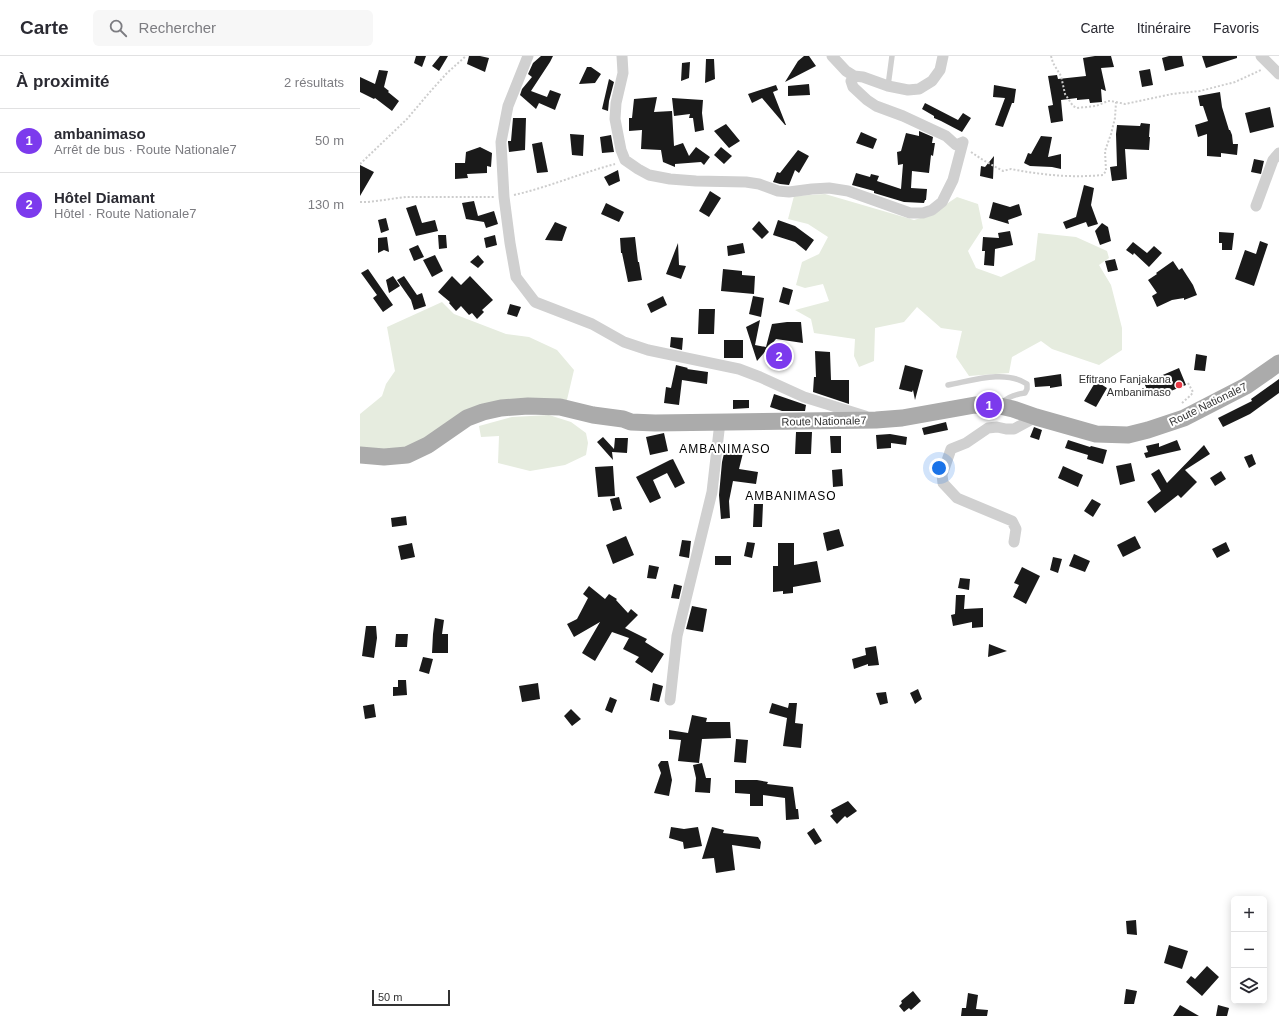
<!DOCTYPE html>
<html lang="fr">
<head>
<meta charset="utf-8">
<style>
  :root { --surface:#fff; --page:#f7f7f7; --text:#2b2b33; --muted:#7c7c81; --line:#e1e1e2; --accent:#7c3aed }
  body { margin:0; font-family:Helvetica,sans-serif; background:var(--page); color:var(--text) }
  .controls { position:absolute; right:12px; bottom:12px; display:grid; overflow:hidden; border-radius:6px; box-shadow:0 2px 10px #0003 }
  .controls button { width:36px; height:36px; display:grid; place-items:center; padding:0; border:0; border-bottom:1px solid var(--line); background:var(--surface); color:var(--text); font:20px sans-serif }
  .scale { position:absolute; left:12px; bottom:10px; width:78px; box-sizing:border-box; padding-left:4px; border:2px solid #333; border-top:0; font-size:11px; line-height:14px; white-space:nowrap; color:#333; -webkit-text-stroke:3px #fff; paint-order:stroke }
  .you { position:absolute; left:579px; top:412px; width:14px; height:14px; margin:-10px; border:3px solid #fff; border-radius:50%; background:#1a73e8; box-shadow:0 0 0 6px #1a73e833 }
  .badge { display:grid; place-items:center; width:26px; height:26px; border-radius:50%; background:var(--accent); color:#fff; font-size:13px; font-weight:700 }
  .pin { position:absolute; translate:-50% -50%; border:2px solid #fff; box-shadow:0 1px 4px #0006 }
  .list { margin:0; padding:0; list-style:none }
  h2 { display:flex; justify-content:space-between; align-items:center; height:52px; margin:0; padding:0 16px; font-size:17px }
  h2 small { font-size:13px; font-weight:400; color:var(--muted) }
  .list li { display:grid; grid-template-columns:26px 1fr auto; gap:12px; align-items:center; box-sizing:border-box; height:64px; padding:0 16px; border-top:1px solid var(--line) }
  .list b { display:block; font-size:15px; white-space:nowrap }
  .list p { margin:0; font-size:13px; white-space:nowrap; color:var(--muted) }
  .list em { font-size:13px; font-style:normal; color:var(--muted) }
  .icon { flex:none; width:22px; height:22px; fill:none; stroke:currentColor; stroke-width:2; stroke-linecap:round; stroke-linejoin:round }
  .map { position:relative; flex:none; width:919px; height:960px; overflow:hidden }
  header { display:flex; align-items:center; gap:24px; box-sizing:border-box; height:56px; padding:0 20px; background:var(--surface); border-bottom:1px solid var(--line) }
  header strong { font-size:19px }
  nav { display:flex; gap:22px; margin-inline-start:auto; font-size:14px }
  .search { width:280px; height:36px; background:var(--page); display:flex; align-items:center; gap:10px; box-sizing:border-box; padding:0 14px; border-radius:6px; color:var(--muted); font-size:15px }
  main { display:flex }
  aside { flex:1; background:var(--surface) }
  .map>svg:first-child { display:block }
  .green { fill:#e6ecdf }
  .building { fill:#1a1a1a }
  .lines { fill:none; stroke-linecap:round; stroke-linejoin:round }
  .path { stroke:#cdcdcd; stroke-width:2; stroke-dasharray:2 2; stroke-linecap:butt }
  .lane { stroke:#d0d0d0; stroke-width:5.5 }
  .street { stroke:#d0d0d0; stroke-width:11 }
  .primary { stroke:#ababab; stroke-width:17 }
  .poi-dot { fill:#e63946; stroke:#fff; stroke-width:1.5 }
  .labels { text-anchor:middle; dominant-baseline:central; stroke-width:4; stroke-linejoin:round; paint-order:stroke }
  .poi-label { font-size:11px; fill:#333; stroke:#fff; text-anchor:end }
  .street-label { font-size:11px; fill:#333; stroke:#fff }
  .neighbourhood-label { font-size:12px; letter-spacing:1px; fill:#000; stroke:#fff }
</style>
</head>
<body>
<header>
<strong>Carte</strong>
<div class="search"><svg class="icon" aria-label="search" viewBox="0 0 24 24"><circle cx="10" cy="10" r="6"/><path d="M15 15l6 6"/></svg>Rechercher</div>
<nav><a>Carte</a><a>Itinéraire</a><a>Favoris</a></nav>
</header>
<main>
<aside>
<h2>À proximité<small>2 résultats</small></h2>
<ul class="list">
<li><span class="badge">1</span><div><b>ambanimaso</b><p>Arrêt de bus · Route Nationale7</p></div><em>50 m</em></li>
<li><span class="badge">2</span><div><b>Hôtel Diamant</b><p>Hôtel · Route Nationale7</p></div><em>130 m</em></li>
</ul>
</aside>
<div class="map">
<svg width="919" height="960" viewBox="0 0 919 960">
  <rect width="100%" height="100%" fill="#fff"/>
  <!-- green -->
  <path class="green" d="M465 138 554 164 570 159 597 141 618 148 623 172 608 195 616 212 641 221 675 204 678 177 716 181 747 195 749 202 739 209 751 229 762 272V294L739 309 692 293 681 285 652 301 649 317 609 320 596 301 602 275 581 272 557 251 544 266 515 272 514 305 499 311 494 300 495 283 454 277 451 263 435 254 469 245 463 228 445 232 436 229 442 206 459 198 468 181 448 168 428 163 434 140Z
    M82 246 94 258 146 278 169 281 197 294 214 314 206 348 151 346 64 391 0 396V358L22 340 26 328 35 315 27 271Z
    M189 359 211 366 226 377 228 387 226 399 205 409 170 415 138 407 139 380 121 381 119 370 152 361Z"/>
  <!-- building -->
  <path class="building" d="M56 0H66L62 11 54 7Z
    M80 0H88L79 15 72 10Z
    M109 0H120L129 2 125 16 107 8Z
    M181 0H193L190 6 171 35 187 41 190 34 201 38 195 54 179 47 176 53 160 39 162 33 172 21 168 18 173 7Z
    M444 0H449L456 10 425 26 438 5Z
    M735 0H751L754 11 741 12 746 35 741 33 742 46 730 47 729 43 717 44V42L701 44 703 65 691 67 688 50 693 49 688 20 697 19 698 23 726 20 723 2Z
    M809 0H822L824 10 805 15 802 2Z
    M842 0H877V2L846 12Z
    M346 3H354L355 23 345 27Z
    M330 6 329 22 321 25 322 7Z
    M227 11H231L241 18 235 27 219 28Z
    M790 13 793 29 782 31 779 15Z
    M19 14 28 15 24 31 29 35 28 36 39 45 32 55 15 42 14 43 0 36V21L15 28Z
    M249 23 254 26 249 45 248 55 242 53Z
    M449 28 450 39 428 40V30Z
    M416 29 418 34 413 36 426 69H425L402 42 392 47 388 38Z
    M634 29 656 33 654 47H652L643 71 635 69 645 42 633 41Z
    M860 36 862 51 869 74H870L872 79 873 88H878L877 99 861 97V101L847 100V78L838 81 835 69 848 65 843 50H840L838 40Z
    M297 41 294 56 312 55 314 90 323 87 329 100 336 91 350 101 344 109 341 106 315 108V111L303 106 301 94 281 93 282 74 269 75V62H272L274 43Z
    M312 42 343 44 342 57 344 74 335 76 333 62H329L330 58 314 60Z
    M565 47 598 64 603 57 611 62 602 76 581 65 574 62V60L562 53Z
    M910 51 914 71 890 77 885 57Z
    M153 62H166L165 94 149 96 148 86V85H151Z
    M781 67 790 68 789 81H790L789 94 765 93 767 123 752 125 750 111 757 110 756 78 757 69 780 70Z
    M366 68 380 85 369 92 354 75Z
    M559 75 573 81 572 87H575L573 100 571 99 569 117 552 115 551 132 567 133 566 144H565L564 147 544 146 514 137V135L492 129 496 117 510 121 511 118 519 120 517 125 541 133 543 108 538 109 537 96 541 95 546 77 559 80Z
    M501 76 517 83 513 93 496 87Z
    M210 78 224 79 223 100 212 99Z
    M251 79 254 96 242 97 240 81Z
    M681 80 692 81 688 101 701 98V113L692 111 670 110 664 107 668 97 671 98Z
    M182 86 188 116 177 117 172 88Z
    M120 91 132 97 131 111 127 110V117L107 118 108 122 95 123V107H105L106 96Z
    M361 91 372 100 364 108 354 99Z
    M438 94 449 100 439 117 435 114 429 129 420 128 413 126 417 116 420 117Z
    M634 100 633 123 620 120 621 110 625 111Z
    M894 103 904 105 901 118 891 116Z
    M0 109 14 116 0 140Z
    M258 114 260 125 249 130 244 121Z
    M724 129 734 132 731 149 738 168 728 171 726 166 706 173 703 166 716 161Z
    M350 135 361 142 349 161 339 155Z
    M114 145 118 160 134 155 138 168 126 172 124 166 106 163 102 147Z
    M633 146 650 151 659 148 662 159 648 164 649 168 629 162Z
    M246 147 264 156 259 166 241 158Z
    M56 149 62 167 75 164 78 175 56 180 46 152Z
    M26 162 29 174 21 177 18 164Z
    M418 164 435 170 454 184 446 195 435 186 413 179Z
    M399 165 409 176 402 183 392 173Z
    M195 166 207 171 202 185 185 184Z
    M742 167 748 171 751 185 740 189 735 175Z
    M650 175 653 189 635 193 634 210 624 209 625 195H622L623 181 639 182 638 177Z
    M859 176 874 177 872 194H862V187H859Z
    M78 179H86L87 192 79 193Z
    M135 179 137 189 126 192 124 182Z
    M27 181 29 196 24 194 18 197V182Z
    M275 181 278 206H279L282 224 268 226 262 197H261L260 182Z
    M900 185 908 188 894 230 875 223 885 194 896 198Z
    M773 186 787 197 794 190 802 197 789 211 774 197 773 199 766 194Z
    M318 187 319 209 326 210 321 223 306 218Z
    M383 187 385 197 368 200 367 190Z
    M58 189 64 201 54 205 49 193Z
    M75 199 83 215 72 221 63 204Z
    M118 199 124 206 118 212 110 206Z
    M755 203 758 214 748 216 745 205Z
    M813 205 819 214 822 212 833 229 837 239 824 244V242L812 244 797 251 792 240 797 237 788 224 797 218 796 217Z
    M8 213 33 249 23 256 13 242 17 239 1 217Z
    M363 213 382 215V219L395 220 394 238 361 235Z
    M33 220 40 230 29 237 26 224Z
    M44 220 57 239 62 237 66 250 54 254 51 244 37 224Z
    M92 220 101 229 110 220 133 244 122 254 124 256 117 263 112 257 109 259 101 250 96 255 89 247 90 246 78 236Z
    M423 231 433 234 429 249 419 246Z
    M303 240 307 249 291 257 287 248Z
    M393 240 404 242 401 261 389 258Z
    M150 248 161 251 157 261 147 258Z
    M339 253H355L354 278H338Z
    M400 264 395 289 406 291 412 268 427 266H441L443 287 416 283 397 305 386 271Z
    M311 281 323 282 322 294 310 291Z
    M364 284H383V302H364Z
    M455 295 470 296 471 324H489V348L453 336 454 321H456Z
    M836 298 847 300 845 315 834 314Z
    M316 309 328 312 327 313 348 316 347 328 322 324 319 349 304 347 306 331 311 332Z
    M545 309 563 314 555 344 553 334 552 336 539 333Z
    M819 312 826 329 798 340 797 337 790 340 784 327Z
    M701 318 702 330 690 332V330L675 331 674 322Z
    M919 323V337L890 358 863 371 858 362 892 345 891 343Z
    M736 325 747 332 736 351 724 345Z
    M414 338 446 349 445 355H422L410 351Z
    M373 344H389V352L373 353Z
    M586 366 588 374 564 379 562 372Z
    M674 371 682 374 679 384 670 381Z
    M436 376H452L451 398H435Z
    M304 377 308 395 290 399 286 381Z
    M530 378 547 381 546 389 531 387V392L517 393 516 379Z
    M470 380H481V397H471Z
    M243 381 254 393 255 382H268L267 397 252 396 253 404 237 386Z
    M708 384 730 391 731 390 747 394 743 408 727 403 728 399 705 392Z
    M817 384 821 394 786 402 784 397 788 396 786 390 799 387V391Z
    M844 389 850 398 825 414 837 426 821 442 818 439 795 457 787 446 801 435 791 418 799 413 807 427Z
    M365 393 383 397 379 413 398 416 396 428 373 425 369 445 370 462 361 463 359 439 362 406Z
    M892 398 896 408 889 412 884 401Z
    M313 403 325 427 315 432 307 417 293 424 301 442 290 447 276 421 310 404Z
    M771 407 775 425 760 429 756 410Z
    M253 410 255 440 238 441 235 411Z
    M703 410 723 419 718 431 698 422Z
    M482 413 483 430 473 431 472 414Z
    M861 415 866 423 855 430 850 422Z
    M259 441 262 453 253 455 250 443Z
    M732 443 741 448 733 461 724 455Z
    M394 448H403L402 471H393Z
    M46 460 47 469 32 471 31 462Z
    M479 473 484 490 467 495 463 477Z
    M266 480 274 499 253 508 246 489Z
    M775 480 781 492 763 501 757 489Z
    M322 484 331 485 329 502 319 500Z
    M387 486 395 487 392 502 384 500Z
    M866 486 870 495 857 502 852 493Z
    M52 487 55 501 41 504 38 490Z
    M418 487H434V509L457 505 461 526 433 531V537L423 538V535L413 536V510H418Z
    M714 498 730 505 725 516 709 510Z
    M355 500H371V509H355Z
    M693 501 702 503 698 517 690 514Z
    M289 509 299 511 296 523 287 522Z
    M662 511 680 520 666 548 653 541 659 529 654 527Z
    M600 522 610 523 609 534 598 532Z
    M314 528 322 530 319 543 311 542Z
    M229 530 245 543 249 538 257 543 256 544 268 557 271 553 278 559 265 572 287 583 285 586 304 598 292 617 275 606 279 601 263 593 269 582 252 576 235 605 222 597 240 566 214 581 207 568 217 563 228 542 223 538Z
    M596 539H605L604 553 623 552V571L612 572V566L593 570 591 559 595 558Z
    M332 550 347 553 343 576 326 573Z
    M75 562 84 564 82 578H88V597H72L73 578Z
    M6 570H16L17 582 14 602 2 600Z
    M36 578H48L47 591H35Z
    M629 588 647 595 628 601Z
    M516 590 519 609 508 610V608L494 613 492 603 506 599 505 592Z
    M63 601 73 603 69 618 59 615Z
    M38 624H46L47 639 33 640V631H38Z
    M178 627 180 643 162 646 159 630Z
    M293 627 303 630 299 646 290 644Z
    M558 633 562 643 555 648 550 637Z
    M526 636 528 647 520 649 516 637Z
    M250 641 257 644 252 657 245 654Z
    M412 647 428 652 429 647H437L435 667 443 668 441 692 423 690 427 662 409 657Z
    M14 648 16 661 5 663 3 650Z
    M211 653 221 663 212 670 204 660Z
    M332 659 347 662 346 666H370L371 682 342 683 339 707 318 705 321 684 309 683V674L328 677Z
    M376 683 388 684 386 707 374 706Z
    M301 705H308L312 724 309 740 294 737 301 717 298 709Z
    M342 707 346 722H351L350 737 335 736 336 722 333 709Z
    M375 724H397L408 726 407 728 433 731 436 753H438L439 763 426 764 425 742 403 739V750H390V738L375 737Z
    M488 745 497 755 487 762 485 760 477 768 470 760 473 758 471 754Z
    M311 771 324 773 338 771 342 790 324 793 323 786 309 782Z
    M352 771 364 774 363 777 398 781 401 786 400 793 372 789 375 814 356 817 354 802 342 803Z
    M454 772 462 785 455 789 447 777Z
    M776 864 777 879 767 878 766 865Z
    M809 889 828 895 822 913 804 907Z
    M847 910 859 921 842 940 826 926 831 920 835 923Z
    M766 933 777 935 774 948H764Z
    M553 935 561 945 551 954 549 952 544 956 539 950 542 947 541 945Z
    M608 937 618 939 616 953 628 954 627 960H601L602 952H606Z
    M820 949 839 960H813Z
    M858 949 869 952 867 960H856Z"/>
  <g class="lines">
    <!-- path -->
    <path class="path" d="M691 0 693 7 701 20 705 38 713 50 717 52 736 50 748 45H751L765 48 812 38 840 35 875 26 901 14
      M611 96 623 104 643 115 651 113C681 119 712 122 743 119L746 115 745 95 751 78 755 62 756 46
      M0 108 47 63 69 37 87 17 106 0
      M154 139C189 131 221 117 255 108
      M0 146H8L46 141H134
      M822 347 831 339 833 336 828 327"/>
    <!-- lane -->
    <path class="lane" d="M528 30 532 0
      M588 329C611 325 645 313 667 328V333L665 337C657 338 648 340 642 347"/>
    <!-- street -->
    <path class="street" d="M168 0 148 50 141 86 144 141 150 187 156 221 175 246 232 268 264 286 288 294 379 313 400 321 444 341 505 360
      M262 0 263 17 256 47 255 63 261 94 265 104 278 113 289 119 310 123 336 125 386 126 399 128 418 135 429 136 452 133 469 132 488 135 550 157H563L572 154 582 146 593 124 603 86
      M472 0 486 15 494 20 503 21 528 30 548 34 559 33 572 25 580 14 583 0
      M901 0 919 18
      M494 20 491 25 493 31 507 44 516 50 543 60 586 80 596 89 603 86
      M896 150 913 104 919 97
      M654 486 656 473 652 465 597 442 583 427 582 419 591 393 606 387 628 372 637 371 646 373H654L676 361
      M310 644 317 580 352 436 360 366"/>
    <!-- primary -->
    <path class="primary" d="M0 399 24 401 47 399 68 389 107 362 123 356 141 352 168 350 200 351 233 359 263 363 271 366 295 367 516 364 542 362 615 349 640 350 653 353 676 361 736 378 768 379 788 374 824 362 886 330 919 307"/>
  </g>
  <!-- markers -->
  <circle class="poi-dot" cx="819" cy="329" r="4"/>
  <g class="labels">
    <!-- poi labels -->
    <g class="poi-label">
      <text x="811" y="323">Efitrano Fanjakana<tspan x="811" dy="13">Ambanimaso</tspan></text>
    </g>
    <!-- street labels -->
    <g class="street-label">
      <text transform="translate(848 348) rotate(-26)">Route Nationale7</text>
      <text transform="translate(464 365) rotate(-1)">Route Nationale7</text>
    </g>
    <!-- neighbourhood labels -->
    <g class="neighbourhood-label">
      <text x="365" y="393">AMBANIMASO</text>
      <text x="431" y="440">AMBANIMASO</text>
    </g>
  </g>
</svg>
<div class="controls">
<button>+</button>
<button>−</button>
<button><svg class="icon" aria-label="layers" viewBox="0 0 24 24"><path d="M12 4l9 5-9 5-9-5zM3 14l9 5 9-5"/></svg></button>
</div>
<div class="scale">50 m</div>
<div class="you"></div>
<div class="pin badge" style="left:629px;top:349px">1</div>
<div class="pin badge" style="left:419px;top:300px">2</div>
</div>
</main>
</body>
</html>
